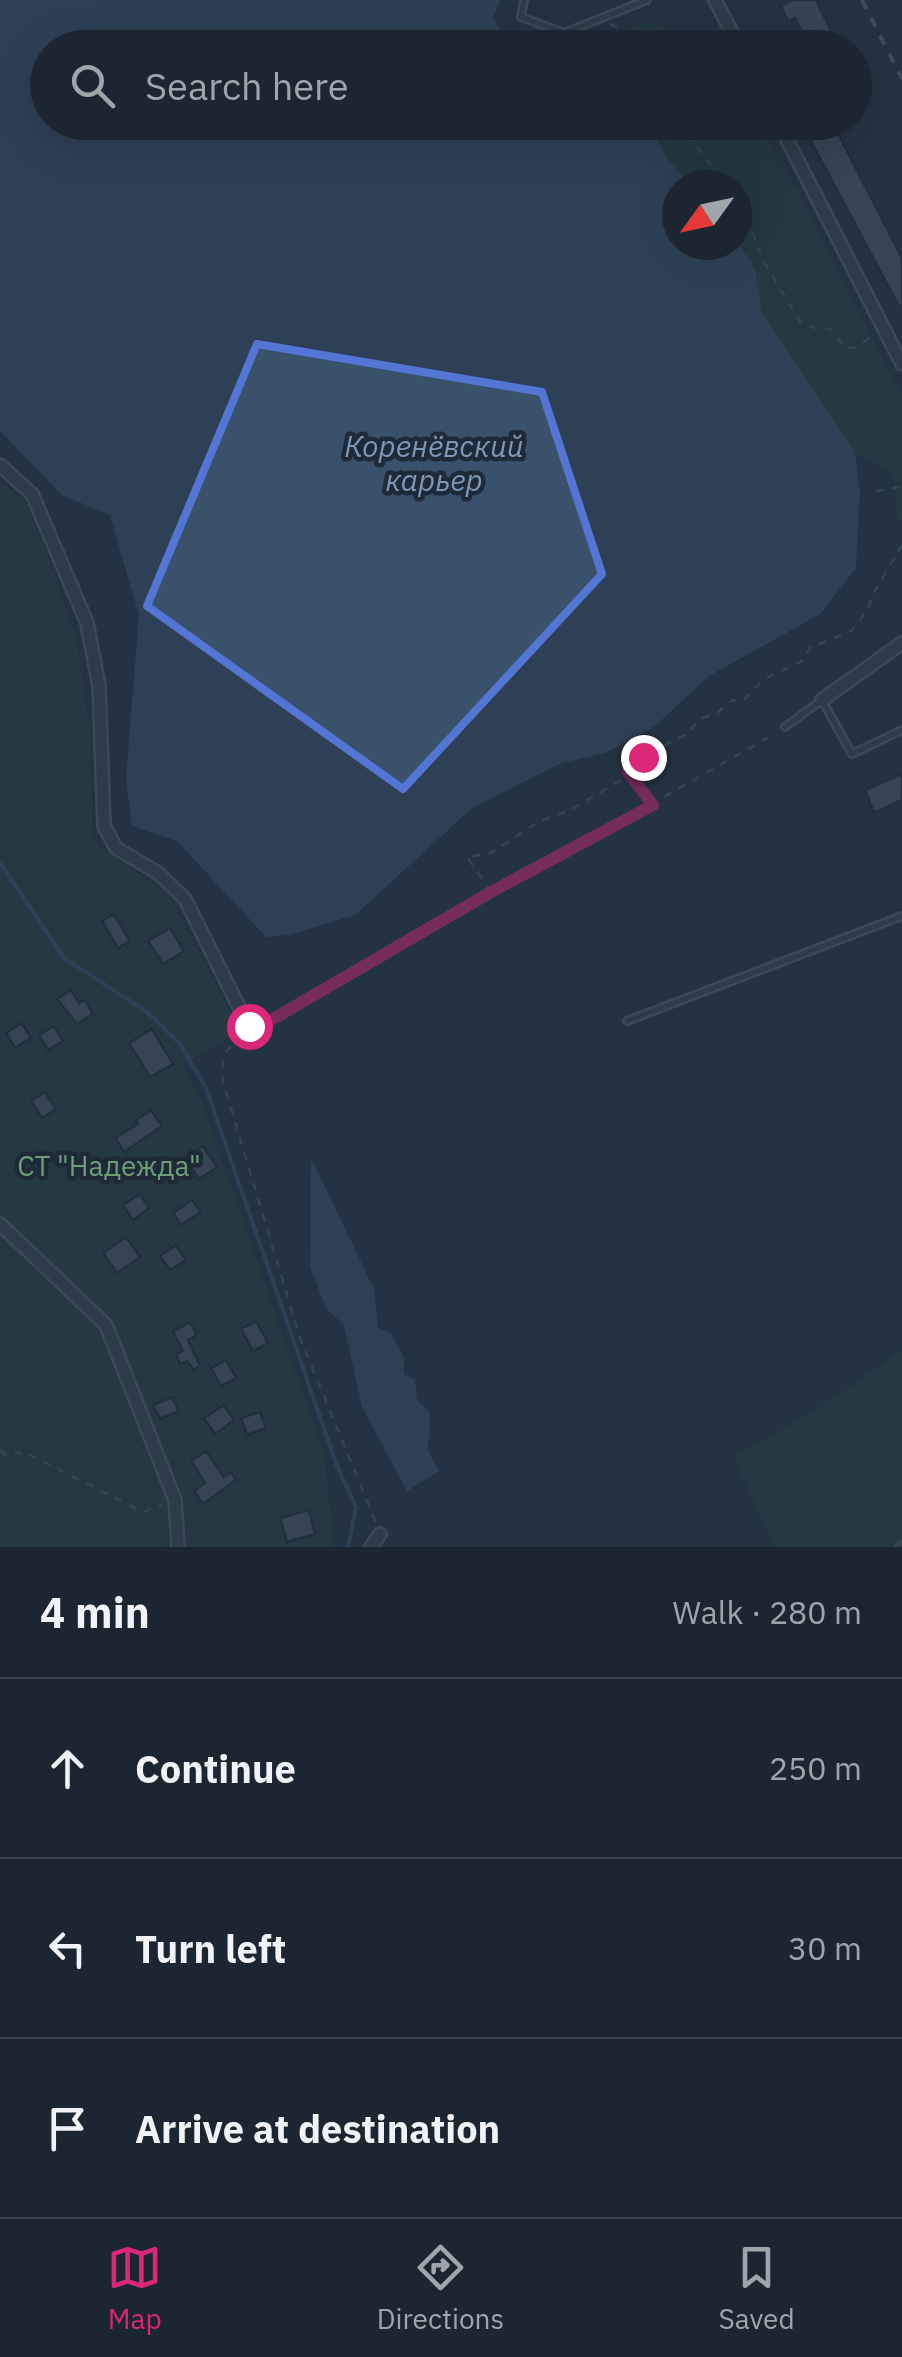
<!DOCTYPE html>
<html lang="en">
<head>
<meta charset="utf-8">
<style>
  :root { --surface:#1c2632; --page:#252e3a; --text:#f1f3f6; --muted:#a0a5ac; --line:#3a434d; --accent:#db2777 }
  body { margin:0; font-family:"IBM Plex Sans",sans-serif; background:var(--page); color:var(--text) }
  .compass { position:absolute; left:662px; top:170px; width:90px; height:90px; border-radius:50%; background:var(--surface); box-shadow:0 10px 40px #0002; rotate:237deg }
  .stop { position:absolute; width:30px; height:30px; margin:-22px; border:8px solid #db2777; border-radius:50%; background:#fff }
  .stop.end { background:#db2777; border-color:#fff; box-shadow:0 2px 10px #0008 }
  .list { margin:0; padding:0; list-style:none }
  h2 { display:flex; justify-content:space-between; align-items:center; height:130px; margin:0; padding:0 40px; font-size:42px }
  h2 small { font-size:32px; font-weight:400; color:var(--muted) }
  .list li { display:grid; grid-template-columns:65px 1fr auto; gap:30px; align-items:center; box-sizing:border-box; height:180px; padding:0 40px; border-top:2px solid var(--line) }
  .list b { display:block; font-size:38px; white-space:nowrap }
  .list em { font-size:32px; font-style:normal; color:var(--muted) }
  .icon { flex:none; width:55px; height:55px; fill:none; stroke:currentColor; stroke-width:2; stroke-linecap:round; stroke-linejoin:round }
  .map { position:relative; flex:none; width:902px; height:1547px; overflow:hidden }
  .search { position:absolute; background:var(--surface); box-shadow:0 10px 40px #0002; left:30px; right:30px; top:30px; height:110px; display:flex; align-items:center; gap:25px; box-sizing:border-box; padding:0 35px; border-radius:55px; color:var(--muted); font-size:38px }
  .sheet { height:670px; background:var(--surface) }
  nav { display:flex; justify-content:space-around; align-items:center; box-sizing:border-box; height:140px; border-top:2px solid var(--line); background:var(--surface); font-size:28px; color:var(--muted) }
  nav a { display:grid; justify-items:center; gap:5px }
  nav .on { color:var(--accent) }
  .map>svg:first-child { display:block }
  .green { fill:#274144 }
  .water { fill:#3a516c }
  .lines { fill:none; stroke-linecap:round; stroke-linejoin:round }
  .stream { stroke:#3a516c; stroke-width:4 }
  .building { fill:#4c5a6c; stroke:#202c3a; stroke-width:2.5 }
  .lane-casing { stroke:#586370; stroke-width:10 }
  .street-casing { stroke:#586370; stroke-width:16 }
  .path { stroke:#465e60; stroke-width:2.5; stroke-dasharray:8 8; stroke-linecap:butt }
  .lane { stroke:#3a4553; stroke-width:5 }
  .street { stroke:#3a4553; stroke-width:11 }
  .rail { stroke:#5c697a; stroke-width:4; stroke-dasharray:10 10; stroke-linecap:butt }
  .route { stroke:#db2777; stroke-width:12 }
  .marked { fill:none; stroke:#5376d4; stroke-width:8; stroke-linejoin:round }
  .labels { text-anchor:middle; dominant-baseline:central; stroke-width:9; stroke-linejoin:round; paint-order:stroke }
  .park-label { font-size:28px; fill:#6d9e77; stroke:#1e2a38 }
  .water-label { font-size:30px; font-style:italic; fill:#7d97b4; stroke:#1e2a38 }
</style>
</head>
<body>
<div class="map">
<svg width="902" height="1547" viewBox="0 0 902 1547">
  <rect width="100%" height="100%" fill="#253343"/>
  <!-- green -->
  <path class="green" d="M646 21 663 26 672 47H624L618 36Z
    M654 123H761L902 396V519L898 520 892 472 855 452 762 312 755 269 737 241V185H692C675 169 655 147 654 123Z
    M0 481 26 502 48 557 77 643 90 735 93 842 168 894 240 1030 181 1065 199 1096 325 1460 334 1547H184L181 1502 113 1325 0 1214Z
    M0 1234 104 1332 167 1497V1547H0Z
    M902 1350V1547H775L733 1455C793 1427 849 1389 902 1350Z"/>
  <!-- water -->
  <path class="water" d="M0 0H500L493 18 511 47 48 48V122L654 123C655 147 675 169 692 185H677V245H737V241L755 269 762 313 855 452 860 493 856 568 820 614 709 676 654 727 605 753 561 763 472 808 355 915 289 935 266 937 177 841 132 826 126 778 139 615 110 515 62 495 0 431Z
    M311 1158 374 1289 378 1328 390 1332 404 1357V1374L415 1380 417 1400 430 1413 428 1451 439 1471 407 1491 362 1407 344 1325 326 1308 310 1266Z"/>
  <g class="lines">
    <!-- stream -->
    <path class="stream" d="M0 863 64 958 147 1012 180 1044 206 1088 337 1466 356 1507 348 1547"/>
  </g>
  <!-- building -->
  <path class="building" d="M792 0H816L839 48H809L795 18 788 21 781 6Z
    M822 122H832L902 258V312L806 132Z
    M902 774V800L874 813 865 790Z
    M114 914 130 941 118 948 102 921Z
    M170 928 184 951 163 964 148 941Z
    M71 990 79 1003 85 1000 93 1014 77 1024 57 999Z
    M22 1023 31 1038 15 1048 6 1033Z
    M54 1026 63 1041 48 1050 39 1035Z
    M152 1029 173 1064 150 1077 129 1043Z
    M45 1092 56 1109 42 1118 31 1101Z
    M151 1110 162 1126 124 1152 115 1138 138 1124 136 1120Z
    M203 1146 217 1167 199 1179 185 1158Z
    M140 1194 149 1208 133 1220 123 1205Z
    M192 1200 201 1212 181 1225 173 1213Z
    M126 1237 140 1257 117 1273 103 1253Z
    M176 1245 186 1260 170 1270 160 1256Z
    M256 1321 268 1343 253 1351 241 1329Z
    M190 1322 197 1335 188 1340 200 1366 193 1370 188 1361 180 1364 176 1354 183 1351 173 1332Z
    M226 1360 236 1378 221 1386 211 1368Z
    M172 1397 179 1411 160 1419 153 1405Z
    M224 1405 234 1420 215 1434 204 1418Z
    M260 1412 266 1428 247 1435 241 1418Z
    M206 1451 224 1477 231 1472 236 1480 203 1504 194 1491 205 1483 191 1461Z
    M309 1510 315 1534 287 1542 280 1518Z"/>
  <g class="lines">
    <!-- lane casing -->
    <g class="lane-casing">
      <path id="lane" d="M524 0 521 17 564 33 647 0
        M785 727 822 700 852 754 902 730
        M627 1021 902 916
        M899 1547 902 1545"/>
    </g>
    <!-- street casing -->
    <g class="street-casing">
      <path id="street" d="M715 0 740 48
        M778 122 902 364
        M0 465 32 494 87 623 99 686 104 826 116 848 158 873 185 899 249 1027
        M822 700 902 643
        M0 1224 106 1325 175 1500 178 1547
        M371 1547 380 1534"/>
    </g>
    <!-- path -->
    <path class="path" d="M610 24 624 30 632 48
      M682 122V133C697 143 710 165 722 180H731L736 185
      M737 187 761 257 800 322 815 328 830 329 845 347 855 348 874 335
      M876 491 902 487
      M629 775 652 804
      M491 892 467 857 491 853 540 821 570 810 618 782 649 752 684 736 702 718 717 713 732 700 743 701 764 679 802 661 810 648 851 631 868 610 872 596 902 545
      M261 1026 776 733
      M242 1035 223 1055V1082L300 1338 376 1523
      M0 1450 5 1455 24 1452 143 1512 162 1505"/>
    <!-- lane -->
    <use href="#lane" class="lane"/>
    <!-- street -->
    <use href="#street" class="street"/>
    <!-- rail -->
    <path class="rail" d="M862 0 902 79"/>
  </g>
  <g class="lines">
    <!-- route -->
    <path class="route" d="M249 1026H261L491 892 653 805 628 772 643 757"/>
  </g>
  <!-- marked area -->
  <path d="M0 0H902V1547H0ZM257 344 542 392 602 574 403 789 147 606Z" fill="#253343" fill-opacity=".55" fill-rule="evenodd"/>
  <path class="marked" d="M257 344 542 392 602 574 403 789 147 606Z"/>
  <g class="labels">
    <!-- park labels -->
    <g class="park-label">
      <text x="109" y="1165">СТ "Надежда"</text>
    </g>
    <!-- water labels -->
    <g class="water-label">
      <text x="434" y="445">Коренёвский<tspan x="434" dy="34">карьер</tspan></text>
    </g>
  </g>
</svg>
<svg class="compass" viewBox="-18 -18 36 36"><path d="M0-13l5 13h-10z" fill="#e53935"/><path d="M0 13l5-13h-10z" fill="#a0a5ac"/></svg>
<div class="stop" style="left:249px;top:1026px"></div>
<div class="stop end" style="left:643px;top:757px"></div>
<div class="search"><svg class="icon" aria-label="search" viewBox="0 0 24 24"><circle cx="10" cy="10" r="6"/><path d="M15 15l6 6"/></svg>Search here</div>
</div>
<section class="sheet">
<h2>4 min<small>Walk · 280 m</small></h2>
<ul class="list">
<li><svg class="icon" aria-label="ahead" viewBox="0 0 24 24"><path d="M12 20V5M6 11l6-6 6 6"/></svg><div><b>Continue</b></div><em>250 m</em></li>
<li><svg class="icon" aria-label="left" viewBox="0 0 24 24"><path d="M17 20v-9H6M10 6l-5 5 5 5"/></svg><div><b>Turn left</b></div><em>30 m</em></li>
<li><svg class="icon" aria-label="arrive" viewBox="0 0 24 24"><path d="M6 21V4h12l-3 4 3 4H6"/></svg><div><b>Arrive at destination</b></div></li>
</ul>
</section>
<nav>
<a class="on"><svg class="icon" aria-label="map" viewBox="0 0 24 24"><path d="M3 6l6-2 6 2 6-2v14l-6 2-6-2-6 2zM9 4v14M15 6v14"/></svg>Map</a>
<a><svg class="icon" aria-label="directions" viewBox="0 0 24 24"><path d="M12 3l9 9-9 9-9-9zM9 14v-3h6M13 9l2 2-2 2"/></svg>Directions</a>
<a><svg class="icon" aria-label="saved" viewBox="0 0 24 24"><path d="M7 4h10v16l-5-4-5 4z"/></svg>Saved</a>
</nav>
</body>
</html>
